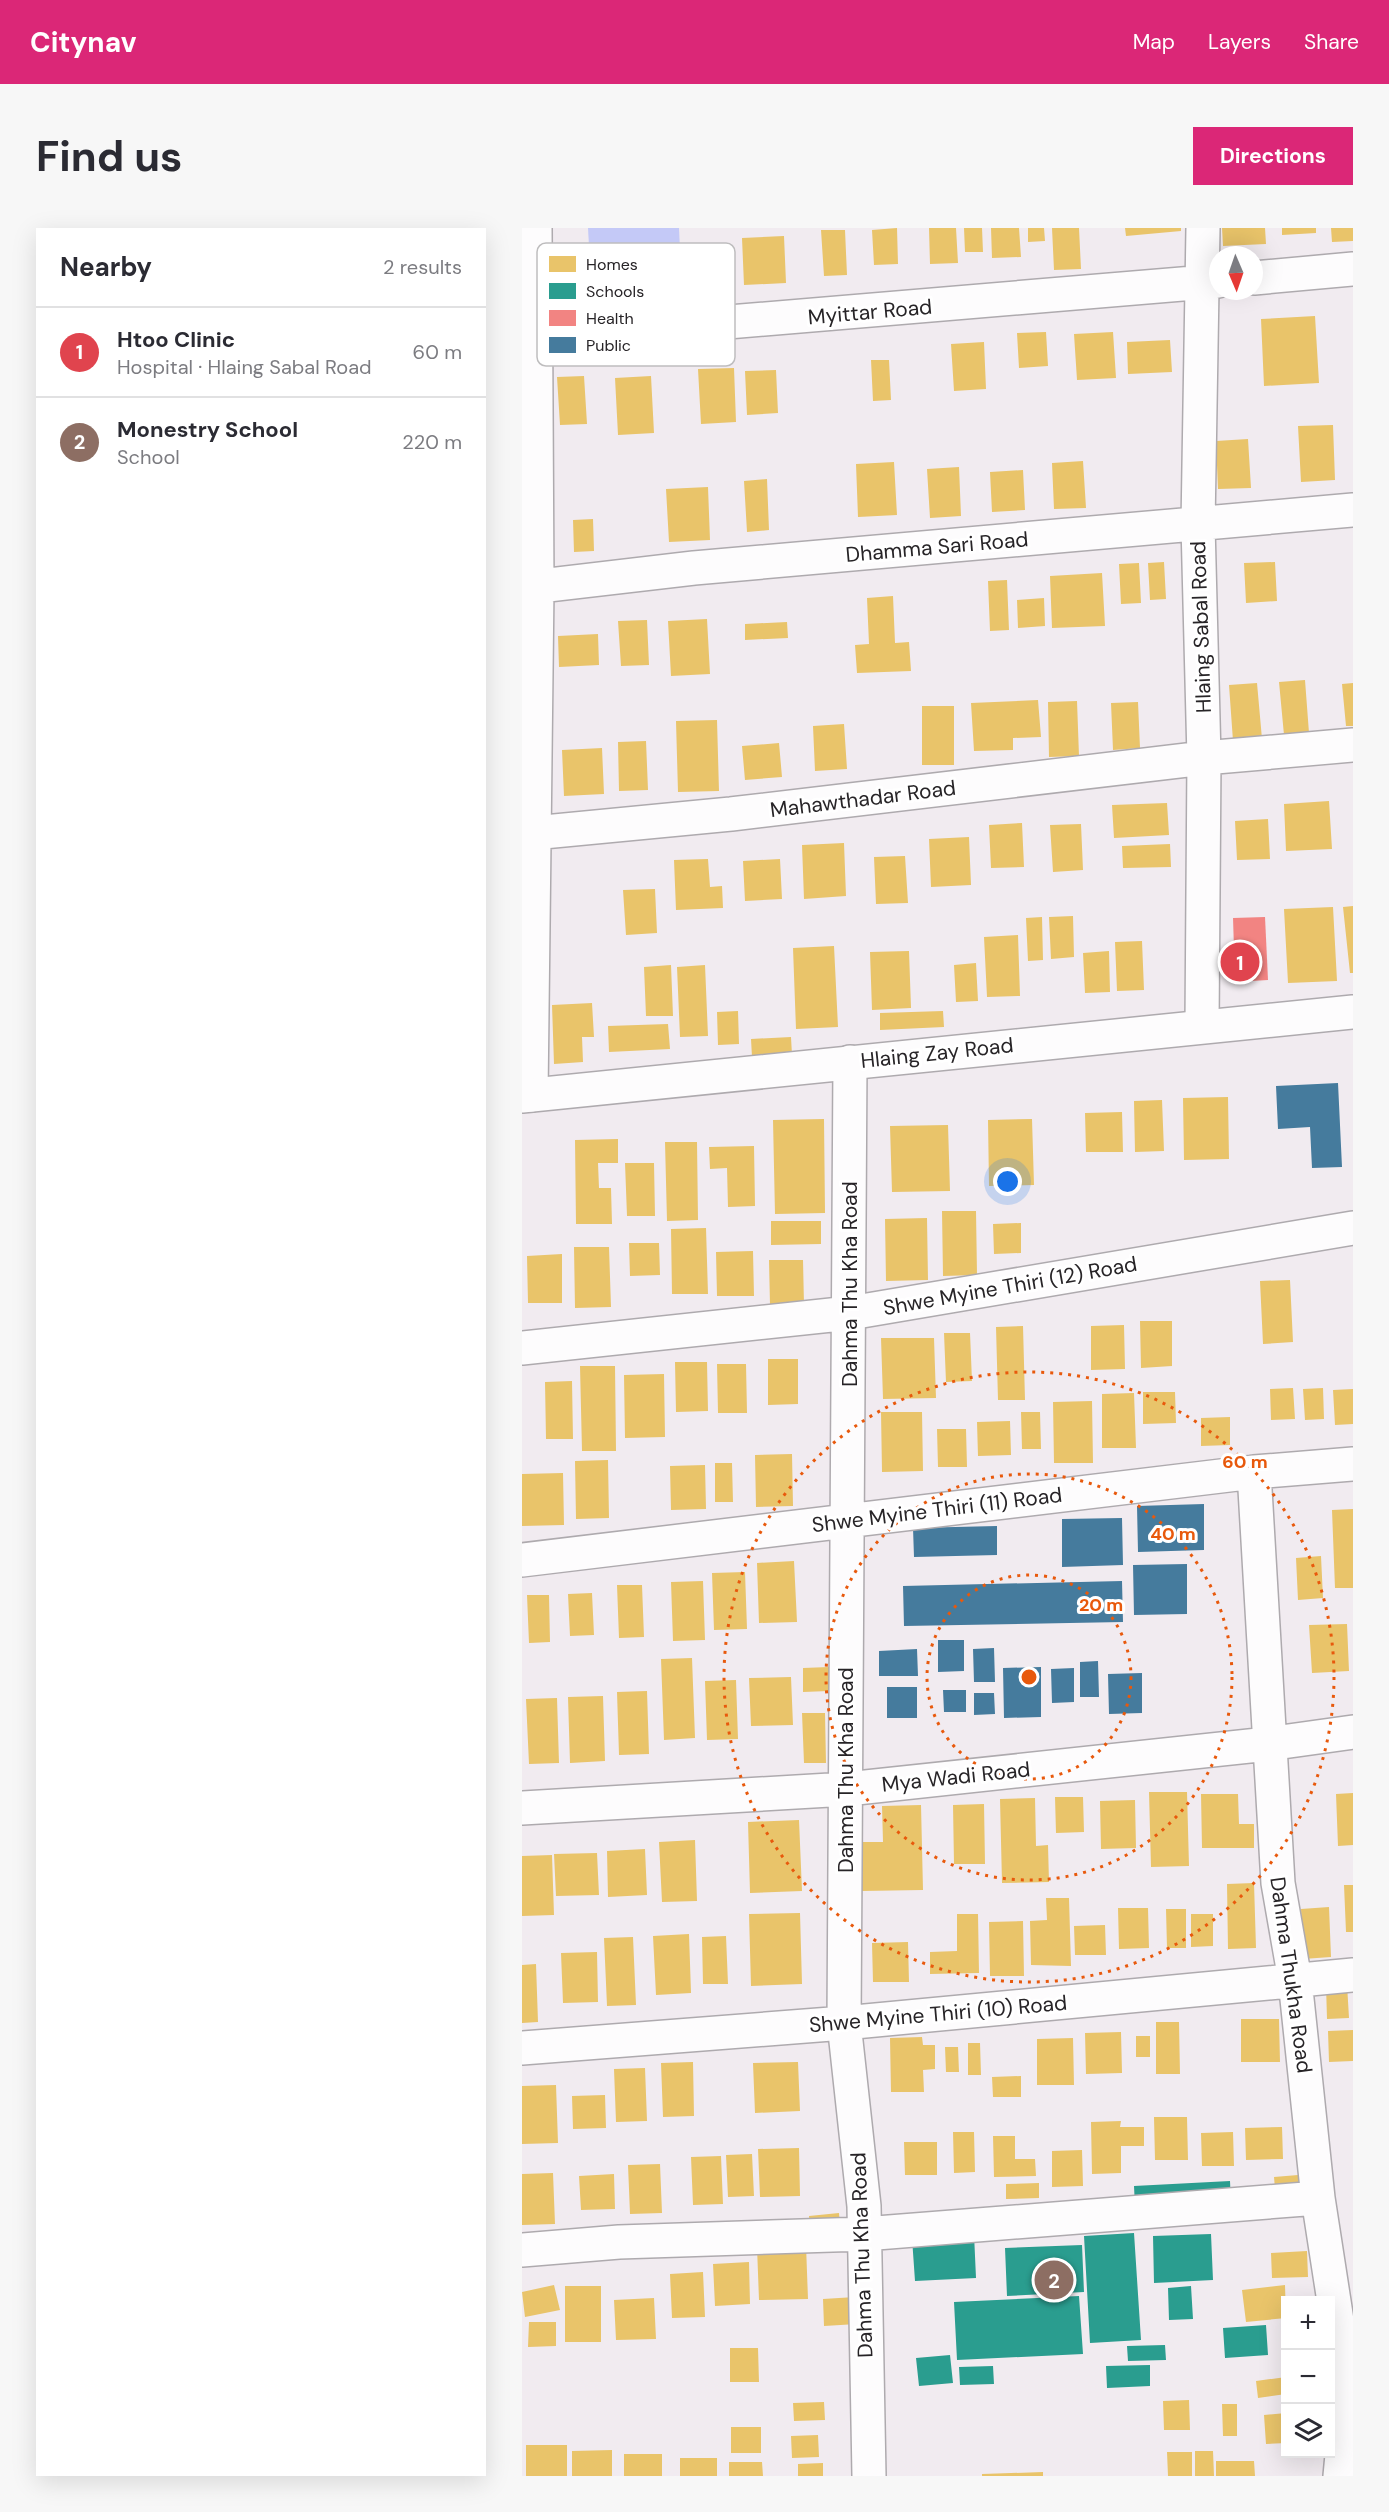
<!DOCTYPE html>
<html lang="en">
<head>
<meta charset="utf-8">
<style>
  :root { --surface:#fff; --page:#f7f7f7; --text:#2b2b33; --muted:#7c7c81; --line:#e1e1e2; --accent:#db2777 }
  body { margin:0; font-family:"DM Sans",sans-serif; background:var(--page); color:var(--text) }
  .controls { position:absolute; right:18px; bottom:18px; display:grid; overflow:hidden; border-radius:0px; box-shadow:0 6px 24px #0002 }
  .controls button { width:54px; height:54px; display:grid; place-items:center; padding:0; border:0; border-bottom:2px solid var(--line); background:var(--surface); color:var(--text); font:30px sans-serif }
  .compass { position:absolute; left:687px; top:18px; width:54px; height:54px; border-radius:50%; background:var(--surface); box-shadow:0 6px 24px #0002; rotate:178deg }
  .you { position:absolute; left:486px; top:954px; width:21px; height:21px; margin:-15px; border:4px solid #fff; border-radius:50%; background:#1a73e8; box-shadow:0 0 0 9px #1a73e833 }
  .badge { display:grid; place-items:center; width:39px; height:39px; border-radius:50%; background:var(--accent); color:#fff; font-size:20px; font-weight:700 }
  .pin { position:absolute; translate:-50% -50%; border:3px solid #fff; box-shadow:0 2px 6px #0006 }
  .list { margin:0; padding:0; list-style:none }
  h2 { display:flex; justify-content:space-between; align-items:center; height:78px; margin:0; padding:0 24px; font-size:26px }
  h2 small { font-size:20px; font-weight:400; color:var(--muted) }
  .list li { display:grid; grid-template-columns:39px 1fr auto; gap:18px; align-items:center; box-sizing:border-box; height:90px; padding:0 24px; border-top:2px solid var(--line) }
  .list b { display:block; font-size:22px; white-space:nowrap }
  .list p { margin:0; font-size:20px; white-space:nowrap; color:var(--muted) }
  .list em { font-size:20px; font-style:normal; color:var(--muted) }
  .icon { flex:none; width:33px; height:33px; fill:none; stroke:currentColor; stroke-width:2; stroke-linecap:round; stroke-linejoin:round }
  .map { position:relative; flex:none; width:831px; height:2248px; overflow:hidden; border-radius:0px }
  header { display:flex; align-items:center; gap:36px; box-sizing:border-box; height:84px; padding:0 30px; background:var(--accent); color:#fff }
  header strong { font-size:28px }
  nav { display:flex; gap:33px; margin-inline-start:auto; font-size:21px }
  .intro { display:flex; align-items:center; justify-content:space-between; box-sizing:border-box; height:144px; padding:0 36px }
  h1 { margin:0; font-size:42px }
  .button { padding:15px 27px; border-radius:0px; background:var(--accent); color:#fff; font-size:21px; font-weight:700 }
  main { display:flex; gap:36px; padding:0 36px }
  aside { flex:1; background:var(--surface); border-radius:0px; box-shadow:0 6px 24px #0002 }
  .map>svg:first-child { display:block }
  .water { fill:#c4c9f7 }
  .homes { fill:#e9c46a }
  .schools { fill:#2a9d8f }
  .health { fill:#f28482 }
  .public { fill:#457b9d }
  .lines { fill:none; stroke-linecap:round; stroke-linejoin:round }
  .minor-casing { stroke:#aeaaae; stroke-width:36 }
  .tertiary-casing { stroke:#aeaaae; stroke-width:36 }
  .minor { stroke:#fdfcfd; stroke-width:33 }
  .tertiary { stroke:#fdfcfd; stroke-width:33 }
  .ring { fill:none; stroke:#e8590c; stroke-width:3; stroke-dasharray:3 6 }
  .labels { text-anchor:middle; dominant-baseline:central; stroke-width:6; stroke-linejoin:round; paint-order:stroke }
  .street-label { font-size:21px; fill:#272427; stroke:#fff }
  .key { fill:#fff; stroke:#bebdbe; stroke-width:1.5 }
  .key-label { font-size:16px; fill:#272427 }
  .centre { fill:#e8590c; stroke:#fff; stroke-width:3 }
  .ring-label { font-size:18px; text-anchor:middle; font-weight:bold; fill:#e8590c; stroke:#fff; stroke-width:6; stroke-linejoin:round; paint-order:stroke }
</style>
</head>
<body>
<header>
<strong>Citynav</strong>
<nav><a>Map</a><a>Layers</a><a>Share</a></nav>
</header>
<div class="intro"><h1>Find us</h1><a class="button">Directions</a></div>
<main>
<aside>
<h2>Nearby<small>2 results</small></h2>
<ul class="list">
<li><span class="badge" style="background:#e0444e">1</span><div><b>Htoo Clinic</b><p>Hospital · Hlaing Sabal Road</p></div><em>60 m</em></li>
<li><span class="badge" style="background:#8d6e63">2</span><div><b>Monestry School</b><p>School</p></div><em>220 m</em></li>
</ul>
</aside>
<div class="map">
<svg width="831" height="2248" viewBox="0 0 831 2248">
  <rect width="100%" height="100%" fill="#f1ebf0"/>
  <!-- water -->
  <path class="water" d="M66 0H157L160 67 70 73Z"/>
  <!-- homes -->
  <path class="homes" d="M375 0 376 36 352 37 350 2Z
    M407 0H434L436 35 408 36Z
    M442 0H460L461 24H443Z
    M469 0H497L499 29 470 30Z
    M506 0H522L523 13 506 14Z
    M530 0H557L559 41 532 42Z
    M603 0H659V3L604 8Z
    M700 0H743L744 16 701 18Z
    M760 0H794V5L760 7Z
    M809 0H831V13L810 14Z
    M299 2H323L325 47 302 48Z
    M262 8 264 55 222 57 220 10Z
    M793 88 797 155 742 158 739 91Z
    M524 104 526 138 497 140 495 105Z
    M591 104 594 150 555 152 552 106Z
    M648 112 650 144 606 146 605 114Z
    M462 114 464 161 432 163 429 116Z
    M349 132H367L369 172 351 173Z
    M212 140 214 194 179 196 176 141Z
    M254 142 256 185 225 187 223 143Z
    M62 148 65 196 38 197 35 149Z
    M129 148 132 205 96 207 93 150Z
    M811 197 813 252 779 254 776 198Z
    M726 211 729 260 696 261 694 213Z
    M561 233 564 280 532 281 530 235Z
    M372 234 375 287 336 289 334 236Z
    M437 239 439 288 408 290 405 241Z
    M501 242 503 282 470 284 468 244Z
    M245 251 247 302 225 304 222 253Z
    M186 259 188 312 147 314 144 261Z
    M71 291 72 323 52 324 51 292Z
    M642 334 644 371 628 372 626 335Z
    M753 334 755 373 724 375 722 335Z
    M617 335 619 375 599 376 597 336Z
    M580 345 583 398 530 400 528 348Z
    M485 352 487 402 468 403 466 353Z
    M371 368 373 415 387 414 389 443 335 445 333 417 347 416 345 370Z
    M522 370 523 398 496 400 495 372Z
    M185 391 188 446 149 448 146 393Z
    M125 392 127 437 99 438 96 393Z
    M265 394 266 410 223 412V396Z
    M76 406 77 437 37 439 36 408Z
    M783 452 787 505 762 507 757 454Z
    M735 455 740 511 711 513 707 457Z
    M831 455V498H824L820 456Z
    M516 472 519 509 491 510V522L452 523 449 475Z
    M555 473 557 528 527 529 526 474Z
    M616 474 618 520 591 522 589 475Z
    M400 478H432V537H400Z
    M195 492 197 563 156 564 154 493Z
    M322 496 325 541 293 543 291 498Z
    M124 513 126 562 97 563 96 514Z
    M257 515 260 549 223 552 220 518Z
    M80 520 82 566 42 568 40 522Z
    M807 573 810 621 764 623 762 576Z
    M645 575 647 607 592 610 590 577Z
    M746 591 748 631 715 632 713 593Z
    M500 595 502 639 469 640 467 597Z
    M559 596 561 642 531 644 528 597Z
    M447 609 449 657 409 659 407 611Z
    M322 615 324 668 282 671 280 617Z
    M648 616 649 639 601 640 600 618Z
    M383 628 386 675 354 676 352 629Z
    M186 631 188 659 200 658 201 680 154 682 152 632Z
    M258 631 260 671 223 673 221 633Z
    M133 661 135 705 104 707 101 662Z
    M831 678V745H828L821 679Z
    M811 679 815 753 766 755 762 681Z
    M551 688 552 729 529 731 527 689Z
    M520 689 521 732 506 733 504 690Z
    M496 707 498 768 465 769 462 709Z
    M620 713 622 762 595 763 593 714Z
    M312 718 316 799 274 801 271 720Z
    M387 723 389 780 350 782 348 724Z
    M587 723 588 764 563 765 561 725Z
    M454 735 456 773 434 774 432 737Z
    M149 737 151 788H124L122 739Z
    M183 737 186 808 158 809 155 739Z
    M70 775 72 809H60L61 834 32 836 30 777Z
    M216 783 217 816 196 817 195 784Z
    M421 783 422 799 358 802V785Z
    M146 796 148 821 87 824 86 798Z
    M269 809 270 827 230 829 229 811Z
    M706 869 707 931 662 932 661 870Z
    M640 872 642 923 613 924 612 873Z
    M600 884 601 924H564L563 885Z
    M302 891 303 985 253 986 251 892Z
    M510 891 512 957 467 958 466 892Z
    M426 897 428 963 370 964 368 898Z
    M96 911V935H76L77 960H89L90 996H54L53 912Z
    M143 914H175L176 992 145 993Z
    M232 918 233 978 206 979 205 940 188 941 187 919Z
    M103 935H132L133 988H105Z
    M420 983H454L455 1047 421 1048Z
    M405 990 406 1052 364 1053 363 991Z
    M249 993H299V1016L249 1017Z
    M499 995V1025L472 1026 471 996Z
    M184 1000 186 1066H150L149 1001Z
    M107 1015H137L138 1047 108 1048Z
    M52 1019H87L89 1079 53 1080Z
    M231 1023 232 1068H195L194 1024Z
    M40 1026V1075H6L5 1028Z
    M247 1032H281L282 1077H248Z
    M768 1052 771 1114 741 1116 738 1053Z
    M618 1093H650V1138L619 1140Z
    M602 1097 603 1141 569 1142V1098Z
    M501 1098 503 1172H476L474 1099Z
    M422 1105H448L450 1153 424 1154Z
    M359 1110H412L414 1170 361 1171Z
    M246 1131H276V1176L246 1177Z
    M153 1134H185L186 1183 154 1184Z
    M195 1136H224L225 1185H196Z
    M58 1138H93L94 1223H60Z
    M142 1146 143 1209 103 1210 102 1147Z
    M50 1153 51 1211H24L23 1154Z
    M771 1160 773 1191 749 1192 748 1161Z
    M801 1160 802 1191 783 1192 781 1161Z
    M831 1161V1196L813 1197 811 1162Z
    M621 1164H653L654 1195 621 1196Z
    M612 1165 614 1220H580V1166Z
    M570 1173 571 1235H532L531 1174Z
    M359 1184H400L401 1243 360 1244Z
    M499 1184H518L519 1221H500Z
    M708 1189V1217L679 1218V1190Z
    M488 1193 489 1227 456 1228 455 1194Z
    M415 1201H444L445 1239H416Z
    M270 1226 271 1278 234 1279 233 1227Z
    M86 1232 87 1290 54 1291 53 1233Z
    M193 1235H210L211 1274H193Z
    M183 1237 184 1281 149 1282 148 1238Z
    M41 1245 42 1297 0 1298V1246Z
    M831 1281V1360H813L810 1282Z
    M799 1328 801 1370 776 1372 774 1330Z
    M272 1333 275 1394 237 1395 235 1335Z
    M223 1344 225 1401 192 1402 190 1345Z
    M181 1353 183 1412 151 1413 149 1354Z
    M95 1357H120L122 1409 97 1410Z
    M70 1365 72 1407 48 1408 46 1366Z
    M5 1367H27L28 1414 7 1415Z
    M825 1396 827 1443 790 1445 787 1397Z
    M170 1430 173 1510 142 1512 139 1431Z
    M307 1439V1463L281 1464V1440Z
    M269 1449 271 1497 229 1498 227 1450Z
    M214 1452 216 1511 185 1512 183 1453Z
    M125 1463 127 1526 97 1527 95 1464Z
    M81 1468 83 1533 48 1535 46 1469Z
    M35 1470 37 1535 7 1536 4 1471Z
    M280 1485H303L304 1535H282Z
    M627 1564H665L667 1638 629 1639Z
    M831 1565V1617L816 1618 814 1566Z
    M679 1566H716L717 1596H732V1620H680Z
    M533 1569H561L562 1604 534 1605Z
    M513 1570 514 1618 526 1617 527 1654 480 1655 478 1571Z
    M613 1572 614 1620 579 1621 578 1573Z
    M462 1576 463 1636H432L431 1577Z
    M399 1577 401 1662 339 1663 338 1614H361L360 1578Z
    M277 1592 280 1663 228 1665 226 1594Z
    M173 1612 175 1673 140 1674 137 1614Z
    M123 1621 125 1667 86 1669 85 1623Z
    M75 1625 77 1667 34 1668 32 1626Z
    M30 1627 32 1687 0 1688V1628Z
    M732 1655 734 1720 706 1721 705 1656Z
    M822 1657H831V1704H824Z
    M524 1670H547L549 1738 509 1737 508 1693 525 1692Z
    M807 1679 809 1729 781 1731 779 1681Z
    M596 1680H626L627 1720 597 1721Z
    M644 1681H664V1720H645Z
    M278 1685 280 1756 229 1758 227 1686Z
    M435 1686H456L457 1745 408 1746V1724L435 1723Z
    M669 1686H691V1718L669 1719Z
    M501 1693 502 1748H468L467 1694Z
    M583 1697 584 1727H553L552 1698Z
    M167 1706 169 1765 134 1767 131 1708Z
    M204 1708 206 1756H181L180 1709Z
    M111 1709 114 1777 85 1778 82 1710Z
    M386 1714 387 1754H351L350 1715Z
    M75 1724 76 1774 41 1775 39 1725Z
    M14 1736 16 1794 0 1795V1737Z
    M825 1756 827 1790 805 1791 804 1757Z
    M719 1791H757L758 1834H719Z
    M634 1794H657L658 1846H634Z
    M831 1802V1833L807 1834 806 1803Z
    M599 1804 600 1845 564 1846 563 1805Z
    M614 1808H628V1829H614Z
    M400 1809 401 1817H413V1841L401 1842 402 1864H369L368 1810Z
    M551 1810 552 1857H515V1811Z
    M446 1815H458L459 1847H446Z
    M423 1819H436L437 1844H424Z
    M171 1834 172 1888 141 1889 139 1835Z
    M276 1834 278 1883 233 1885 231 1835Z
    M123 1840 125 1893 94 1894 92 1841Z
    M499 1848V1869H471L470 1849Z
    M34 1857 36 1915 0 1916V1858Z
    M83 1867 84 1900 51 1901 50 1868Z
    M632 1889H665L666 1932H633Z
    M599 1893 598 1899H622V1918H599V1945L570 1946 569 1894Z
    M760 1899 761 1931 724 1932 723 1900Z
    M431 1904H452L453 1944 432 1945Z
    M711 1904 712 1938H680L679 1905Z
    M471 1908H493V1931H513L514 1948 472 1949Z
    M382 1914H415V1947H383Z
    M277 1920 278 1968 238 1969 236 1921Z
    M560 1922 561 1958 530 1959V1923Z
    M230 1926 232 1968 206 1969 204 1927Z
    M199 1928 201 1976 171 1977 169 1929Z
    M138 1936 140 1985 108 1986 106 1937Z
    M31 1945 33 1996 0 1997V1946Z
    M92 1946 93 1981 59 1982 57 1948Z
    M776 1947 778 1971 754 1973 752 1949Z
    M517 1955V1970L484 1971V1956Z
    M317 1985 319 2009 289 2011 287 1988Z
    M284 2017 286 2071 237 2072 235 2019Z
    M785 2023 786 2049 750 2050 749 2025Z
    M227 2034 228 2076 193 2078 191 2036Z
    M181 2044 183 2089 150 2090 148 2046Z
    M32 2057 38 2082 3 2089 0 2064Z
    M763 2057 764 2090 724 2094 720 2062Z
    M43 2058H79V2114H43Z
    M333 2069 335 2096 302 2098 301 2071Z
    M132 2070 134 2111 94 2112 92 2072Z
    M7 2094H34V2118L6 2119Z
    M208 2120H236L237 2154H208Z
    M764 2149V2166L736 2170 734 2153Z
    M667 2172 668 2202H642L641 2173Z
    M302 2174 303 2192 272 2193 271 2175Z
    M700 2176H715V2208H701Z
    M764 2185V2215L744 2216 742 2187Z
    M209 2199H239V2225H209Z
    M296 2207 297 2229 270 2230 269 2208Z
    M4 2217H45V2248H4Z
    M90 2222V2248H50V2223Z
    M673 2223H691L692 2248H673Z
    M645 2224H670V2248H646Z
    M102 2226H140V2248H102Z
    M158 2230H195V2248H158Z
    M694 2233H732L733 2248H694Z
    M207 2234H240L241 2248H207Z
    M301 2235V2248H276V2236Z
    M521 2244V2248H460V2246Z"/>
  <!-- schools -->
  <path class="schools" d="M708 1953 709 1975 613 1979 612 1958Z
    M612 2005 619 2112 568 2115 562 2008Z
    M452 2006 454 2050 393 2053 390 2010Z
    M689 2006 691 2052 632 2055 631 2008Z
    M560 2017 562 2064 485 2068 483 2020Z
    M669 2058 671 2091 647 2092 646 2060Z
    M557 2068 561 2126 435 2132 432 2074Z
    M744 2097 746 2127 703 2130 701 2100Z
    M643 2117 644 2132 606 2133 605 2118Z
    M428 2127 431 2155 397 2158 394 2130Z
    M628 2137V2158L585 2160 584 2138Z
    M471 2138 472 2156 438 2157 437 2139Z"/>
  <!-- health -->
  <path class="health" d="M743 689 746 752 713 754 711 690Z"/>
  <!-- public -->
  <path class="public" d="M816 855 820 939 790 940 788 899 756 901 754 858Z
    M682 1276V1322L616 1324 615 1278Z
    M600 1290 601 1337 540 1339V1291Z
    M475 1298V1327L392 1329 391 1300Z
    M665 1336V1386L612 1387 611 1337Z
    M600 1353 601 1394 382 1398 381 1358Z
    M416 1412H442V1443L416 1444Z
    M472 1420 473 1454H452L451 1421Z
    M395 1421 396 1448H357V1423Z
    M576 1433 577 1469H558V1434Z
    M519 1439V1489L482 1490 481 1440Z
    M552 1440V1474L530 1475 529 1441Z
    M620 1445V1485L587 1486 586 1446Z
    M365 1459H395V1490H365Z
    M421 1462H444V1484H422Z
    M452 1465H472L473 1486 452 1487Z"/>
  <g class="lines">
    <!-- minor casing -->
    <g class="minor-casing">
      <path id="minor" d="M732 50 831 41
        M0 121 147 99 696 53
        M0 360 172 340 831 282
        M0 606 209 586 682 530 831 517
        M680 798 682 530 676 297 681 0
        M328 834 322 1795 342 1978 347 2248
        M9 867 15 359 13 0
        M0 1120 328 1085 831 1000
        M732 1244 756 1655 773 1752 796 1970 826 2164 818 2248
        M0 1332 732 1244 831 1236
        M0 1580 325 1561 746 1516 831 1504
        M0 1820 322 1795 831 1747
        M0 2022 97 2014 342 2006 796 1970"/>
    </g>
    <!-- tertiary casing -->
    <g class="tertiary-casing">
      <path id="tertiary" d="M0 868 831 784"/>
    </g>
    <!-- minor -->
    <use href="#minor" class="minor"/>
    <!-- tertiary -->
    <use href="#tertiary" class="tertiary"/>
  </g>
  <!-- distance rings -->
  <g class="ring">
    <circle cx="507" cy="1449" r="102"/>
    <circle cx="507" cy="1449" r="203"/>
    <circle cx="507" cy="1449" r="305"/>
  </g>
  <g class="labels">
    <!-- street labels -->
    <g class="street-label">
      <text transform="translate(348 84) rotate(-5)">Myittar Road</text>
      <text transform="translate(415 319) rotate(-5)">Dhamma Sari Road</text>
      <text transform="translate(679 399) rotate(-92)">Hlaing Sabal Road</text>
      <text transform="translate(341 571) rotate(-7)">Mahawthadar Road</text>
      <text transform="translate(415 825) rotate(-6)">Hlaing Zay Road</text>
      <text transform="translate(328 1056) rotate(-90)">Dahma Thu Kha Road</text>
      <text transform="translate(488 1058) rotate(-10)">Shwe Myine Thiri (12) Road</text>
      <text transform="translate(415 1282) rotate(-7)">Shwe Myine Thiri (11) Road</text>
      <text transform="translate(324 1542) rotate(-90)">Dahma Thu Kha Road</text>
      <text transform="translate(434 1549) rotate(-6)">Mya Wadi Road</text>
      <text transform="translate(769 1747) rotate(82)">Dahma Thukha Road</text>
      <text transform="translate(416 1786) rotate(-5)">Shwe Myine Thiri (10) Road</text>
      <text transform="translate(340 2027) rotate(-92)">Dahma Thu Kha Road</text>
    </g>
  </g>
  <!-- legend -->
  <rect x="15" y="15" width="198" height="123" rx="9" class="key"/>
  <rect x="27" y="28" width="27" height="16" fill="#e9c46a"/>
  <rect x="27" y="55" width="27" height="16" fill="#2a9d8f"/>
  <rect x="27" y="82" width="27" height="16" fill="#f28482"/>
  <rect x="27" y="109" width="27" height="16" fill="#457b9d"/>
  <g class="key-label">
    <text x="64" y="42">Homes</text>
    <text x="64" y="69">Schools</text>
    <text x="64" y="96">Health</text>
    <text x="64" y="123">Public</text>
  </g>
  <circle cx="507" cy="1449" r="9" class="centre"/>
  <g class="ring-label">
    <text x="723" y="1240">60 m</text>
    <text x="651" y="1312">40 m</text>
    <text x="579" y="1383">20 m</text>
  </g>
</svg>
<div class="controls">
<button>+</button>
<button>−</button>
<button><svg class="icon" aria-label="layers" viewBox="0 0 24 24"><path d="M12 4l9 5-9 5-9-5zM3 14l9 5 9-5"/></svg></button>
</div>
<svg class="compass" viewBox="-18 -18 36 36"><path d="M0-13l5 13h-10z" fill="#e53935"/><path d="M0 13l5-13h-10z" fill="#7c7c81"/></svg>
<div class="you"></div>
<div class="pin badge" style="left:718px;top:734px;background:#e0444e">1</div>
<div class="pin badge" style="left:532px;top:2052px;background:#8d6e63">2</div>
</div>
</main>
</body>
</html>
